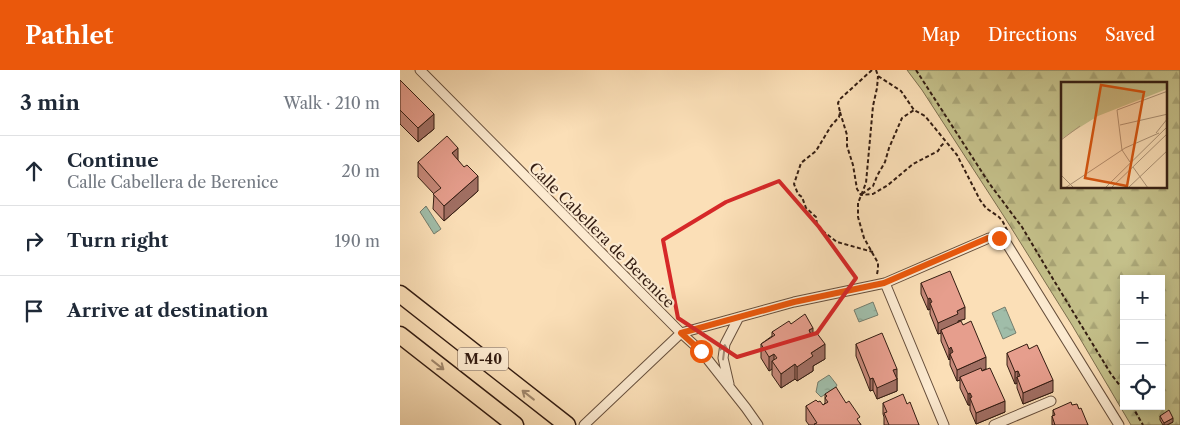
<!DOCTYPE html>
<html lang="en">
<head>
<meta charset="utf-8">
<style>
  :root { --surface:#fff; --page:#f6f6f7; --text:#1f2937; --muted:#747a83; --line:#e0e1e3; --accent:#ea580c }
  body { margin:0; font-family:"Libre Caslon Text",serif; background:var(--page); color:var(--text) }
  .controls { position:absolute; right:15px; bottom:15px; display:grid; overflow:hidden; border-radius:0px; box-shadow:0 2px 12px #0003 }
  .controls button { width:45px; height:45px; display:grid; place-items:center; padding:0; border:0; border-bottom:1px solid var(--line); background:var(--surface); color:var(--text); font:25px sans-serif }
  .stop { position:absolute; width:15px; height:15px; margin:-11px; border:4px solid #ea580c; border-radius:50%; background:#fff }
  .stop.end { background:#ea580c; border-color:#fff; box-shadow:0 1px 5px #0008 }
  .list { margin:0; padding:0; list-style:none }
  h2 { display:flex; justify-content:space-between; align-items:center; height:65px; margin:0; padding:0 20px; font-size:21px }
  h2 small { font-size:16px; font-weight:400; color:var(--muted) }
  .list li { display:grid; grid-template-columns:32px 1fr auto; gap:15px; align-items:center; box-sizing:border-box; height:70px; padding:0 20px; border-top:1px solid var(--line) }
  .list b { display:block; font-size:19px; white-space:nowrap }
  .list p { margin:0; font-size:16px; white-space:nowrap; color:var(--muted) }
  .list em { font-size:16px; font-style:normal; color:var(--muted) }
  .icon { flex:none; width:28px; height:28px; fill:none; stroke:currentColor; stroke-width:2; stroke-linecap:round; stroke-linejoin:round }
  .map { position:relative; flex:none; width:780px; height:355px; overflow:hidden }
  header { display:flex; align-items:center; gap:30px; box-sizing:border-box; height:70px; padding:0 25px; background:var(--accent); color:#fff }
  header strong { font-size:24px }
  nav { display:flex; gap:28px; margin-inline-start:auto; font-size:18px }
  main { display:flex }
  aside { flex:1; background:var(--surface) }
  .map>svg:first-child { display:block }
  .forest { fill:url(#forest-firs); stroke:#7c6e4e; fill-rule:evenodd }
  .water { fill:url(#water-ripples); stroke:#757d6d }
  .lines { fill:none; stroke-linecap:round; stroke-linejoin:round }
  .street-casing { stroke:#664e3b; stroke-width:11 }
  .highway-casing { stroke:#341d12; stroke-width:19 }
  .path { stroke:#341d12; stroke-width:2; stroke-dasharray:4 2.5; stroke-linecap:butt }
  .street { stroke:#fcead0; stroke-width:9 }
  .highway { stroke:#fbdfb7; stroke-width:16 }
  .wall { fill:#c68879; stroke:#341d12 }
  .shaded-wall { fill:#a16f63; stroke:#341d12 }
  .building { fill:#e69e8d; stroke:#341d12 }
  .oneway { stroke:#a28e7a }
  .oneway2 { stroke:#a1886d }
  .route { stroke:#ea580c; stroke-width:6 }
  .marked { fill:none; stroke:#d62828; stroke-width:4; stroke-linejoin:round }
  .labels { text-anchor:middle; dominant-baseline:central; stroke-width:4.5; stroke-linejoin:round; paint-order:stroke }
  .shield { fill:#fcead0; stroke:#705a4b; stroke-width:1 }
  .shield-label { font-size:14px; font-weight:bold; fill:#341d12 }
  .street-label { font-size:15px; fill:#341d12; stroke:#fcead0 }
  .inset-road { fill:none; stroke:#ab9175; stroke-width:1 }
  .view { fill:#d6530d; fill-opacity:0.15; stroke:#d6530d; stroke-width:2.5 }
  .inset-edge { fill:none; stroke:#341d12; stroke-width:2.5 }
</style>
</head>
<body>
<header>
<strong>Pathlet</strong>
<nav><a>Map</a><a>Directions</a><a>Saved</a></nav>
</header>
<main>
<aside>
<h2>3 min<small>Walk · 210 m</small></h2>
<ul class="list">
<li><svg class="icon" aria-label="ahead" viewBox="0 0 24 24"><path d="M12 20V5M6 11l6-6 6 6"/></svg><div><b>Continue</b><p>Calle Cabellera de Berenice</p></div><em>20 m</em></li>
<li><svg class="icon" aria-label="right" viewBox="0 0 24 24"><path d="M7 20v-9h11M14 6l5 5-5 5"/></svg><div><b>Turn right</b></div><em>190 m</em></li>
<li><svg class="icon" aria-label="arrive" viewBox="0 0 24 24"><path d="M6 21V4h12l-3 4 3 4H6"/></svg><div><b>Arrive at destination</b></div></li>
</ul>
</aside>
<div class="map">
<svg width="780" height="355" viewBox="0 0 780 355">
  <defs>
    <pattern id="forest-firs" width="22" height="20" patternUnits="userSpaceOnUse" patternTransform="scale(1.25)"><rect width="22" height="20" fill="#c4c08a"/><path d="M5 1l3.5 6h-7zM16 11l3.5 6h-7z" fill="#a9a576"/></pattern>
    <pattern id="water-ripples" width="26" height="14" patternUnits="userSpaceOnUse" patternTransform="scale(1.25)"><rect width="26" height="14" fill="#a0bda9"/><path d="M2 4q2-2 4 0t4 0M15 11q2-2 4 0t4 0" fill="none" stroke="#8aa290"/></pattern>
  </defs>
  <rect width="100%" height="100%" fill="#fbdfb7"/>
  <filter id="stains"><feTurbulence type="fractalNoise" baseFrequency=".004" numOctaves="4"/><feColorMatrix values="0 0 0 0 .2 0 0 0 0 .09 0 0 0 0 .02 0 0 0 .5 -.17"/></filter>
  <radialGradient id="worn" r=".72"><stop offset=".6" stop-color="#630" stop-opacity="0"/><stop offset="1" stop-color="#630" stop-opacity=".3"/></radialGradient>
  <!-- forest -->
  <path class="forest" d="M507 0H780V355H731L672 255 605 148 522 20ZM662 14H766V118H662ZM724 209H761V336H724Z"/>
  <!-- water -->
  <path class="water" d="M26 136 41 159 34 164 20 142Z
    M473 232 478 245 459 252 454 240Z
    M605 237 616 263 603 269 592 243Z
    M429 305 430 306 437 315 436 317 421 327 416 322 418 312Z"/>
  <g class="lines">
    <!-- street casing -->
    <g class="street-casing">
      <path id="street" d="M20 0 281 263 301 281 346 338 358 355
        M485 213 544 355
        M329 314 323 288 325 274 339 247
        M184 355 281 263 394 232 485 213 589 168H599L607 174 719 355
        M594 355 651 331"/>
    </g>
    <!-- highway casing -->
    <g class="highway-casing">
      <path id="highway" d="M0 224 167 355
        M0 265 115 355"/>
    </g>
    <!-- path -->
    <path class="path" d="M472 0 440 29 438 33 440 42 439 47 431 56 416 81 401 93 394 114 398 124 402 127 406 138 416 147 417 155 424 162 437 172 473 182
      M476 0 478 6 501 21 514 40 525 46 557 85 580 130 586 138 599 147 603 152 608 162
      M516 0 589 113 622 157 653 209 711 304 724 321
      M440 42 447 65V76L453 95 457 119 461 125 473 124 488 115 513 94 538 81 541 76 545 72
      M462 124 473 116 477 106 485 92 489 78 502 48 514 40
      M477 204 478 199V193L464 168 458 147V133L466 113 473 36 477 18 478 6
      M732 336 743 355"/>
    <!-- street -->
    <use href="#street" class="street"/>
    <!-- highway -->
    <use href="#highway" class="highway"/>
  </g>
  <!-- wall -->
  <path class="wall" d="M0 10 34 59 18 72 0 54Z
    M58 90 78 121 44 151 33 139 34 124 18 107V92Z
    M521 213 565 249 558 251V253L586 299 582 300 605 342 576 354 570 340V335H568L560 318V310L557 311 550 295V289L549 290 541 271V263L538 264 530 244V239L528 240 521 224Z
    M391 254 413 264 425 289 413 296V301L397 311 395 309 381 318 372 305V299L369 301 361 288V274L372 266V262Z
    M456 274 497 308V321L477 329 473 320 470 321 456 286Z
    M607 283 653 322 623 334 617 318V313L615 314 607 295Z
    M425 324 460 353 461 355H409L406 351V336L418 332 423 335 425 333Z
    M483 333 507 334 519 355H484V347L483 344Z
    M672 335 679 339 688 355H652V346H653V340Z
    M760 346 773 352 767 355H763L760 350Z"/>
  <!-- shaded-wall -->
  <path class="shaded-wall" d="M34 44V59L18 72V58Z
    M58 78V92L52 83Z
    M78 106V121L44 151V136Z
    M530 228V239L528 240V229Z
    M565 237V249L558 251V256L541 260V263L538 264V253L557 241Z
    M413 258V272L409 260Z
    M425 274V289L413 296V301L397 311V297L411 283Z
    M551 277V286L550 284V289L549 290V279Z
    M374 284V293L372 291V299L369 301V287Z
    M586 287V299L562 309 560 307V310L557 311V300Z
    M395 294V309L381 318V304Z
    M497 299V321L477 329V318L493 300Z
    M618 301V309L617 307V313L615 314V302Z
    M473 308V320L470 321V309Z
    M653 310V322L623 334V323Z
    M570 323V335H568V324Z
    M605 331V342L576 354V343Z
    M773 348V352L767 355H764V353Z"/>
  <!-- building -->
  <path class="building" d="M0 10 34 44 18 58 0 40Z
    M47 66 58 78 52 83 64 97 67 95 78 106 44 136 33 124 41 118 18 92Z
    M550 201 565 237 557 241 558 244 538 253 530 233 532 232 530 228 528 229 521 213Z
    M405 244 413 258 409 260 411 265 416 262 425 274 411 283 413 286 397 297 395 294 381 304 372 291 377 288 374 284 369 287 361 274 375 265 372 262 389 251 391 254Z
    M561 251 563 255 571 251 586 287 557 300 550 284 553 282 551 277 549 279 541 260Z
    M482 263 497 299 493 300 497 309 477 318 473 308 470 309 456 274Z
    M627 274 629 279 637 275 653 310 623 323 617 307 620 306 618 301 615 302 607 283Z
    M581 298 582 301 590 298 605 331 576 343 570 328 572 327 570 323 568 324 560 307Z
    M436 317 446 333 449 331 460 347 457 349 461 355H415L414 354 417 353 406 336 416 330 418 332 420 331 423 335 428 332 425 328 427 326 425 324Z
    M503 324 507 334 510 332 519 355H489L484 343 487 342 483 333Z
    M671 332 672 335 677 334 679 339 681 338 688 355H655L652 346 655 345 653 340Z
    M769 340 773 348 764 353 760 346Z"/>
  <!-- one-way arrows -->
  <defs><path id="oneway-shaft" d="M-6 0H5M1.5-3L5.5 0L1.5 3" fill="none" stroke-width="1.6" stroke-linecap="round" stroke-linejoin="round" transform="scale(1.25)"/></defs>
  <use class="oneway" href="#oneway-shaft" transform="translate(324 282) rotate(-83)"/>
  <g class="oneway2">
    <use href="#oneway-shaft" transform="translate(38 295) rotate(38)"/>
    <use href="#oneway-shaft" transform="translate(128 325) rotate(-142)"/>
  </g>
  <g class="lines">
    <!-- route -->
    <path class="route" d="M301 281 281 263 394 232 484 213 588 168H599"/>
  </g>
  <!-- marked area -->
  <path class="marked" d="M379 111 419 157 456 208 417 263 337 287 278 248 263 170 326 132Z"/>
  <g class="labels">
    <!-- shield labels -->
    <rect class="shield" x="58" y="277.5" width="50" height="23" rx="4"/>
    <g class="shield-label">
      <text x="83" y="289">M-40</text>
    </g>
    <!-- street labels -->
    <g class="street-label">
      <text transform="translate(202 165) rotate(45)">Calle Cabellera de Berenice</text>
    </g>
  </g>
  <!-- overview -->
  <g transform="translate(661 12)">
    <rect width="106" height="106" fill="#fbdfb7"/>
    <path d="M0 0H106V7L37 34 0 57Z" fill="#c4c08a"/>
    <path class="inset-road" d="M59 43 107 32M95 51 107 36M0 58 19 44M69 80 61 68 56 28 107 9M72 85 87 106M0 93 13 106M4 106 64 66 98 51M44 106 107 44M50 106 107 51M67 106 107 68"/>
    <path class="view" d="M40 3 83 10 66 104 24 96Z"/>
    <rect width="106" height="106" class="inset-edge"/>
  </g>
  <rect width="100%" height="100%" filter="url(#stains)"/>
  <rect width="100%" height="100%" fill="url(#worn)"/>
</svg>
<div class="controls">
<button>+</button>
<button>−</button>
<button><svg class="icon" aria-label="locate" viewBox="0 0 24 24"><circle cx="12" cy="12" r="6"/><path d="M12 2v4M12 18v4M2 12h4M18 12h4"/></svg></button>
</div>
<div class="stop" style="left:301px;top:281px"></div>
<div class="stop end" style="left:599px;top:168px"></div>
</div>
</main>
</body>
</html>
